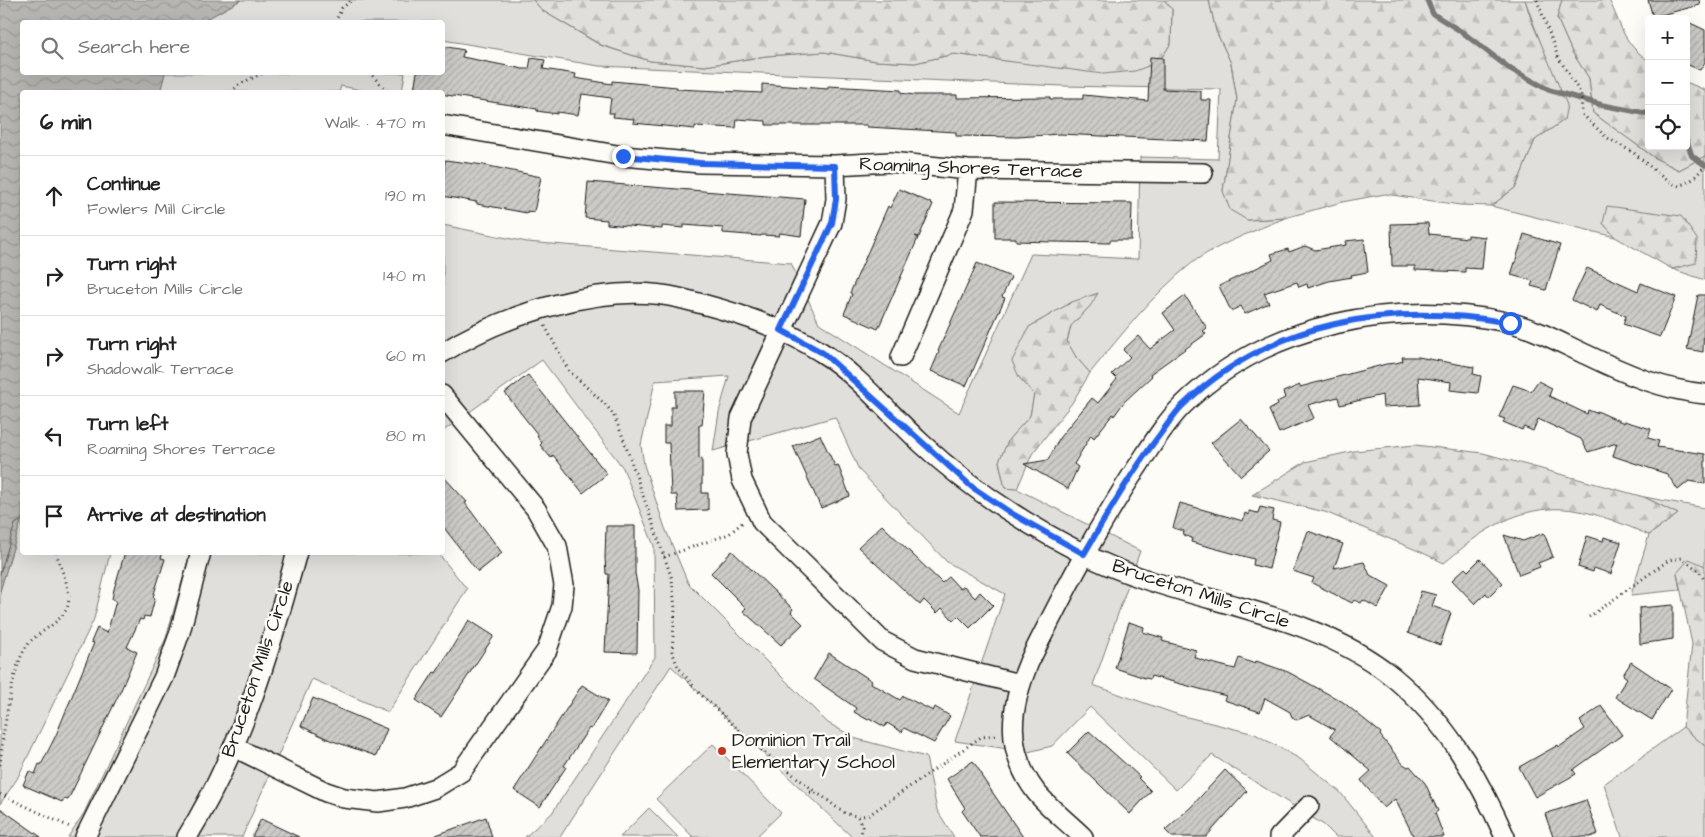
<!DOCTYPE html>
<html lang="en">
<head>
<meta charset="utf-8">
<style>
  :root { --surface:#fff; --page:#f2f2f2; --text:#222; --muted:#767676; --line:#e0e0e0 }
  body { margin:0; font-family:"Architects Daughter",sans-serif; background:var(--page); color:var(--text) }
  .controls { position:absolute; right:15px; top:15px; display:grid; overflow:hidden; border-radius:5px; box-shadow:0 5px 20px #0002 }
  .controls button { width:45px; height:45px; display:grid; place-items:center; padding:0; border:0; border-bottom:1px solid var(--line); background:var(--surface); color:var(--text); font:25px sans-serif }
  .stop { position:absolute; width:15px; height:15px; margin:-11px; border:4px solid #2563eb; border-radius:50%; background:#fff }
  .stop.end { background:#2563eb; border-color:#fff; box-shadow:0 1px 5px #0008 }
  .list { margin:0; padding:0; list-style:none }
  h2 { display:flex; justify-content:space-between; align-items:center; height:65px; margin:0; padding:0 20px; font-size:21px }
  h2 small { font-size:16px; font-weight:400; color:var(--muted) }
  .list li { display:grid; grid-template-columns:32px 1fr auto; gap:15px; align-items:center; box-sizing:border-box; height:80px; padding:0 20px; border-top:1px solid var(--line) }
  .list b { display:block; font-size:19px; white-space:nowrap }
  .list p { margin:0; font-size:16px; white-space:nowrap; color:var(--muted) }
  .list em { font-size:16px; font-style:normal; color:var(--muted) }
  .icon { flex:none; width:28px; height:28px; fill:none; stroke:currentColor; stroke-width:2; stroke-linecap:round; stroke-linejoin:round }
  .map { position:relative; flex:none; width:1705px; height:837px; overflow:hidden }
  .search { position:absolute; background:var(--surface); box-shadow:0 5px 20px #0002; left:20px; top:20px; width:425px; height:55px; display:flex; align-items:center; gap:12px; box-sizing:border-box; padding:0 18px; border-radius:5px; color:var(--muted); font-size:19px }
  .panel { position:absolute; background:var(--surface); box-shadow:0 5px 20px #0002; left:20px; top:90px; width:425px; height:465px; border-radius:5px }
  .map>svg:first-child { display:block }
  .green { fill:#e0dfdb; stroke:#7e7e7c }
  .forest { fill:url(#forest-firs); stroke:#7e7e7c }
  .water { fill:url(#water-waves); stroke:#797876 }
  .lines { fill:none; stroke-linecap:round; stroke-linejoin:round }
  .shore { stroke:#5a5a58; stroke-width:1 }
  .stream { stroke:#797876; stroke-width:5.5 }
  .building { fill:url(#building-hatch); stroke:#1c1c1c }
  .minor-casing { stroke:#1c1c1c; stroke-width:22 }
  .path { stroke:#1c1c1c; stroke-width:3; stroke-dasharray:1 4; stroke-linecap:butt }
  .minor { stroke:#fdfcf7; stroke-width:19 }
  .route { stroke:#2563eb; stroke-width:6 }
  .poi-dot { fill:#c8321e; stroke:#fdfcf7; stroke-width:2 }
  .labels { text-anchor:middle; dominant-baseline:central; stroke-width:5; stroke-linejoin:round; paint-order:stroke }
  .street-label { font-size:19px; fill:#1c1c1c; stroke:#fdfcf7 }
  .poi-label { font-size:19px; fill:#1c1c1c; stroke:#fdfcf7; text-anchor:start }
</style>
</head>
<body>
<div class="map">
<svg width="1705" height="837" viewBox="0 0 1705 837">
  <defs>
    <pattern id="forest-firs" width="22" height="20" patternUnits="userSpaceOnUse" patternTransform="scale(1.25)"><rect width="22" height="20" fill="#e0dfdb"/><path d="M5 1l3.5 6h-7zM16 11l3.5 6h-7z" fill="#c0bfbb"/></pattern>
    <pattern id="water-waves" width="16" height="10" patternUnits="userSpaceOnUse" patternTransform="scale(1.25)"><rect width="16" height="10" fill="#b7b6b2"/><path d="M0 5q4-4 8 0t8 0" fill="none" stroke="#9d9c98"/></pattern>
    <pattern id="building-hatch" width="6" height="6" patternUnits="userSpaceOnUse" patternTransform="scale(1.25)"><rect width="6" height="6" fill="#cccbc8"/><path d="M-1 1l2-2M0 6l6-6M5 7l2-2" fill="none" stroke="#afaeab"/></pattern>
  </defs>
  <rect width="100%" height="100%" fill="#fdfcf7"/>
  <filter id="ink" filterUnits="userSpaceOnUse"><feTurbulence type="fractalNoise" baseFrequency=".02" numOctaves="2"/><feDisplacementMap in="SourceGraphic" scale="10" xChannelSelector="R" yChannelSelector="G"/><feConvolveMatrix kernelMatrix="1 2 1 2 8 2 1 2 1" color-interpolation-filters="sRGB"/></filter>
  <g filter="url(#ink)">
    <!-- green -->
    <path class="green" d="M241 0H533L543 11 600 45 650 61 705 66 766 56 824 52 876 61 915 63 954 54 1008 61 1159 62 1171 43 1172 9 1164 0H1209L1216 31 1231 63 1237 100 1223 191 1247 220 1285 218C1259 229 1214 246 1192 263 1153 294 1122 334 1090 373L1076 357 1067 342 1071 326 1091 305 1072 302 1029 327 1019 377 1034 394 1030 416 1009 439 999 462 1005 488 1017 489 1140 551 1093 685 1179 715 1255 734 1300 759 1340 792 1376 837H1336L1324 825 1212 755 1176 790 1090 707 1052 746 1028 752 955 741 1005 594 947 562 859 470 835 417 713 451 719 412 729 376 655 381 641 445 644 465 665 528 688 583 828 723 857 739 926 757 937 810 954 837H852L671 666 560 837H525L552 813 655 657 654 546 623 468 542 360 443 431V225L527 242 791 263 819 323 959 413 1031 254 1138 259 1140 157 1218 159 1221 89 1063 86 599 66 443 40 442 22H201Z
      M1525 0H1562L1557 18 1572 52 1589 78 1593 113 1655 158 1679 170 1705 156V280L1672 269 1696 262 1603 223 1615 237 1491 206 1516 187 1535 140 1564 120 1546 58Z
      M165 73H405L402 92H371L341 86 339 92H160Z
      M1644 497 1705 508V566L1677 573 1680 590 1631 595 1649 535 1678 514Z
      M22 518V552L110 553 94 619 17 779 0 804V591Z
      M190 553H438L467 589 388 712 312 679 242 837H68L84 813 166 638Z
      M1683 727 1705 746V837H1622L1604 784Z
      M713 744 781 813 756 837H693L656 799Z
      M649 808 678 837H620Z"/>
    <!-- forest -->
    <path class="forest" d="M533 0H1164L1172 9 1171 43 1159 62 1135 71 1103 74 954 54 915 63 876 61 824 52 766 56 705 66 650 61 601 45 543 11Z
      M1209 0H1525L1532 22 1567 105 1564 120 1535 140 1516 187 1491 206 1460 205 1385 194 1342 202 1285 218 1247 220 1230 210 1223 191 1237 99 1231 63 1216 31Z
      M1562 0H1609C1622 26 1622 42 1649 61V146H1686V82L1705 90V156L1679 170 1655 158 1593 113 1589 78 1572 52 1557 18Z
      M1607 206 1681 216 1697 239 1696 263 1672 269 1615 237 1603 223Z
      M1098 293 1091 305 1071 326 1067 341 1076 357 1090 373 1072 403 1032 454 1017 489 1005 488 999 461 1009 439 1030 416 1034 394 1019 377 1012 361 1029 327 1072 302Z
      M1415 445 1483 453 1644 497 1678 514 1649 535C1590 510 1549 494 1489 529 1473 538 1458 552 1444 563L1421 552 1325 512 1252 495 1305 462 1354 451Z
      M1689 559 1705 566V746L1683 727 1692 644 1677 573Z"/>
    <!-- water -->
    <path class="water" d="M0 0H241L201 22H22V72L165 73 160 92H22V518L0 591Z"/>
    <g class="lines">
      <!-- shore -->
      <path class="shore" d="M0 574 15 524 22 520"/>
      <!-- stream -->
      <path class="stream" d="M1427 0 1433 14 1462 32 1509 68 1549 90 1602 105 1649 114
        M1686 139 1692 156 1705 165"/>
    </g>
    <!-- building -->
    <path class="building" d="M1648 0H1699L1700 5 1653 17Z
      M1686 21 1705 30V62L1700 70 1686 64Z
      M442 46 464 50 462 57 523 69H529L531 58 545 60 543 69 576 74 575 78 612 84V81L677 87V89L762 93V84L828 89V86L901 90V93L914 95H957V98L1050 97V99H1083V95L1148 101 1150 57 1163 58V89L1201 91V100H1211L1208 141 1059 134 1018 137 956 136V132L867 127V125H766V121L737 119 736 128 695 126V129L633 123 634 119 613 117 614 113H609L611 98 582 94 578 115 557 112V114L537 111V109L414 90 417 72H442Z
      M445 160 484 165 541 177 534 212 527 211V213L477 204V202L442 196Z
      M588 182 805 199 801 236 780 233 779 236 761 235V236L723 233V228L684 225V228L662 226V229L607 224V220L585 218Z
      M899 189 933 204 919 237 915 236 918 238 878 329 844 314 852 294 850 293 888 206 890 208Z
      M995 202 1132 203 1131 240H1110V243L1054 242 1016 241V238H995Z
      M1428 223 1429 234 1468 238V235L1485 237 1482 269 1465 268V272L1415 270V266H1392L1391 224Z
      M1524 234 1560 245 1546 290 1531 286 1533 281 1511 275Z
      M1364 239 1368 272 1351 275 1352 277 1329 281 1308 288 1307 284 1299 287 1297 282 1264 293 1269 303 1245 314 1241 306 1231 311 1219 286 1273 260 1271 254 1288 249 1289 252 1305 246 1315 250 1346 245 1345 241Z
      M977 263 1011 277 1002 297 1005 298 966 386 931 371 939 352 938 351Z
      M1587 268 1638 291 1641 283 1676 297 1660 337 1623 324 1626 316 1600 305 1597 312 1572 300Z
      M1698 295H1705L1703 352 1687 349Z
      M1185 296 1207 328 1203 331 1206 334 1150 374 1152 376 1124 402 1114 416 1113 414 1094 438 1091 435 1074 464 1078 467 1068 489 1024 464 1048 460 1060 437 1092 398 1098 403 1117 379 1112 374 1130 357 1123 350 1138 336 1150 349 1175 330 1163 313Z
      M1402 357H1418L1474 367 1473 374 1481 376 1478 393 1450 390 1451 382 1418 377 1420 405 1383 407 1382 395 1340 405 1338 397 1308 405 1314 418 1279 433 1269 410 1278 405 1277 402 1285 398 1283 392 1300 385V387L1386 364 1396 363 1403 361Z
      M528 375 607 474 583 493 553 455 551 458 540 445 542 443 537 436 538 435 505 393Z
      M1538 381 1552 388 1549 396 1587 414 1588 410 1596 413 1597 411 1624 423V421L1651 429 1648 438 1659 441 1657 447 1705 454V484L1689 481 1678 490 1667 474 1613 456 1617 443 1588 452 1581 439 1538 419 1533 431 1524 427 1522 430 1503 422 1505 419 1499 417 1513 385 1531 391Z
      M675 391H705L702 425H699V459L702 458V493H708V510L678 511 677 495H671L669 443H664V426H671V407H675Z
      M1241 419 1269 451 1241 476 1211 443Z
      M820 435 835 466 838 465 850 496 821 508 793 446Z
      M442 475 467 502 465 503 502 553 478 572 442 525Z
      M1180 503 1243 521 1245 513 1249 515V511L1258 513 1260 507 1274 510 1272 520 1280 522 1269 569 1253 565 1254 559 1191 542 1192 538 1183 535 1184 531 1173 528Z
      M882 525 942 583 949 577 960 589 964 586 975 598 980 592 993 605 970 628 958 616 953 620 942 608 937 613 924 600 920 605 858 547Z
      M606 526H635V573L638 590 637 653 605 652 609 574H606L605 558Z
      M1308 531 1343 544 1334 568 1364 562 1370 575 1390 586 1378 608 1363 600 1361 603 1354 600 1352 603 1312 583 1314 578 1293 571Z
      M1544 533 1553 557 1538 563 1540 567 1519 575 1504 535 1523 541Z
      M1587 536 1603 541 1604 537 1621 542 1611 574 1594 568 1593 572 1578 567Z
      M732 551 793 609 791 612 803 624 781 645 743 611 746 608 711 573Z
      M125 552H163L161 558 165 559 153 597 155 598 150 617 144 616 143 620 140 619 127 647 137 652 121 690 68 800 64 799 62 802 23 785 29 771 35 774 39 764 41 765 56 735 94 643 91 642 97 628 107 633 116 601 112 599 114 589Z
      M1480 559 1503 583 1489 597 1486 593 1475 604 1452 580 1465 568 1468 571Z
      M1421 591 1436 595 1432 606 1451 613 1440 645 1408 633Z
      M1673 605V639L1640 644 1639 608Z
      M469 620 494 636 441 717 416 700 434 672 436 673Z
      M1129 622 1144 627 1143 632 1163 638 1162 641 1196 650 1194 657 1204 661 1235 669 1239 658 1255 664 1256 661 1288 672 1343 702 1381 733 1380 735 1403 764 1408 767 1410 766 1425 783 1438 811 1435 813 1444 837H1414L1395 799 1384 808 1363 783 1361 780 1371 771 1330 736 1335 730 1309 715 1297 720 1292 717 1290 712 1265 698 1260 712 1224 700 1226 696 1151 676 1150 679 1145 678 1115 668Z
      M829 653 872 681 871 683 900 700 903 696 933 711 935 707 950 716 934 743 904 728 902 732 887 723 885 727 869 718 868 720 854 712 856 708 814 679Z
      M1631 662 1671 689 1652 720 1615 697 1627 678 1623 675Z
      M582 685 608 701 591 729 589 728 564 766 566 767 540 807 514 790Z
      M313 698 387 729 376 756 330 740 301 726Z
      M1601 706 1622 735 1573 770 1576 774 1535 797 1519 767 1558 745 1559 747 1585 729 1580 721Z
      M1089 731 1140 777 1138 778 1151 791 1130 814 1067 753Z
      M973 761 983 776 982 777 1023 837H980L962 811 965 808 947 779Z
      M1225 770 1247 791 1206 837H1172L1165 830 1191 807Z
      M1586 800 1598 834 1590 837H1553L1545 814Z
      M0 808 41 837H0Z
      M486 817 492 837H437L436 835Z
      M261 819 299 837H252Z"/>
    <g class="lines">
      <!-- minor casing -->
      <g class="minor-casing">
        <path id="minor" d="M442 125 623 156 700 163 835 165 890 162 968 170 1203 173
          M835 165 836 199 832 223 741 418 737 454 742 480 762 522 882 641 915 658 1019 684
          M442 353C505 314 605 281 679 298 728 310 779 325 821 352 857 374 889 413 920 442 968 487 1023 523 1082 553 1182 605 1304 605 1393 677 1445 720 1478 776 1505 837
          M901 357 964 210 968 170
          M234 747 326 792 344 798 378 802 405 798 435 788 461 772 547 650 562 606 564 585 557 546 536 509 442 395
          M85 837 164 677 180 632 201 552
          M187 837C241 750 270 651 297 552
          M1083 837C1068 822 1049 808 1036 792 1004 750 1010 707 1029 662 1062 596 1095 531 1136 469 1150 448 1164 424 1182 406 1265 323 1394 299 1507 322 1535 328 1561 343 1587 355 1624 373 1663 390 1705 394
          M1279 837 1309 806"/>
      </g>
      <!-- path -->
      <path class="path" d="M1537 0 1558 57 1581 94 1582 114 1606 137 1634 153 1667 181 1679 186 1693 179 1705 166
        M335 22 342 8 352 0
        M369 72 388 92
        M231 92 240 84 265 72
        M545 326 569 371 605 404 613 414 622 435 672 579 675 609 672 651 678 667 698 692 755 745 817 793
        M664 557 729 534 743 522
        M1589 617 1669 560 1682 558 1699 571 1705 581
        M0 765C3 736 11 668 27 645 38 631 63 623 68 605 72 589 60 568 56 552
        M810 792C833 795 836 821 869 815L981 737 998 735
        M0 794 72 828
        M858 817 862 827 861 837"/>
      <!-- minor -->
      <use href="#minor" class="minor"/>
    </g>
  </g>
  <g class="lines" filter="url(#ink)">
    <!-- route -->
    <path class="route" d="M623 156 700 163 835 166 836 199 832 223 781 330 823 353 972 487 1011 513 1084 554C1108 513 1132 471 1161 433 1168 424 1174 414 1182 406 1272 319 1391 302 1510 323"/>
  </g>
  <!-- markers -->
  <circle class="poi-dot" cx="722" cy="751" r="5"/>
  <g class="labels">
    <!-- street labels -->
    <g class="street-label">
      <text transform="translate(971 168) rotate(2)">Roaming Shores Terrace</text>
      <text transform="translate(1201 594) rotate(18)">Bruceton Mills Circle</text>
      <text transform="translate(258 669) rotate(-71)">Bruceton Mills Circle</text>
    </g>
    <!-- poi labels -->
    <g class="poi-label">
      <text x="732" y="740">Dominion Trail<tspan x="732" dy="22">Elementary School</tspan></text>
    </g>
  </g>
</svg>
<div class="controls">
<button>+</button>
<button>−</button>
<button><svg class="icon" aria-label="locate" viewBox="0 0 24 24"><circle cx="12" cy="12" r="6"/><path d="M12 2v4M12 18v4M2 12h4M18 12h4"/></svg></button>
</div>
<div class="stop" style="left:1510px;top:323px"></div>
<div class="stop end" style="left:623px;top:156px"></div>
<div class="search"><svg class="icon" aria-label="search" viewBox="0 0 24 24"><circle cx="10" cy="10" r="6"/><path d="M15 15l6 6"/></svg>Search here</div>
<section class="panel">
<h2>6 min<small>Walk · 470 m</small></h2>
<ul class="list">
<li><svg class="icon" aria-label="ahead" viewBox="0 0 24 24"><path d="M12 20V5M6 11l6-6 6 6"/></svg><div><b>Continue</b><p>Fowlers Mill Circle</p></div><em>190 m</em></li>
<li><svg class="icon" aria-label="right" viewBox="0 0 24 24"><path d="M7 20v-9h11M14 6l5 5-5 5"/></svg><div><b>Turn right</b><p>Bruceton Mills Circle</p></div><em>140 m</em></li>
<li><svg class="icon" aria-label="right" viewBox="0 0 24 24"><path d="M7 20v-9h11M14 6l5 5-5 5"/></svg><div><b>Turn right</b><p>Shadowalk Terrace</p></div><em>60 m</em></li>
<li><svg class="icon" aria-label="left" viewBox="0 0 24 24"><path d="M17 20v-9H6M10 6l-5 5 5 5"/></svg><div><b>Turn left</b><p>Roaming Shores Terrace</p></div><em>80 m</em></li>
<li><svg class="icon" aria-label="arrive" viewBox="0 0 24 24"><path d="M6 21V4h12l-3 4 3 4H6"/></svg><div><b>Arrive at destination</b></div></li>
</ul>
</section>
</div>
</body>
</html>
